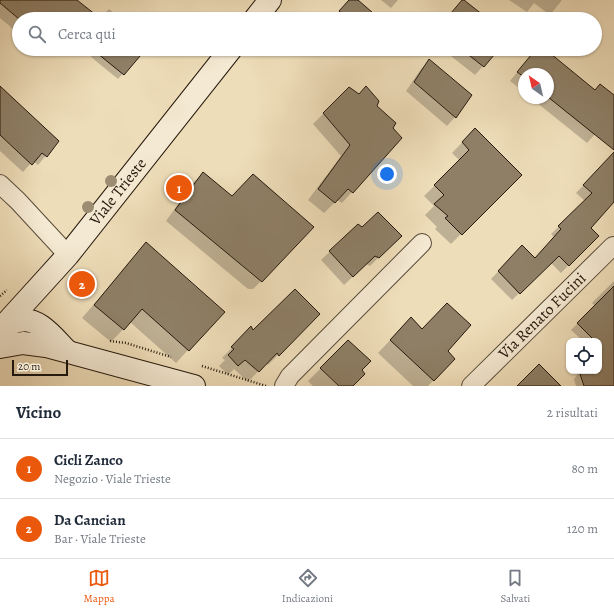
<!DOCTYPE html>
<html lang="it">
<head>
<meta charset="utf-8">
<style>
  :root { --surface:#fff; --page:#f2f2f3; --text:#1f2937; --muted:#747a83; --line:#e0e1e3; --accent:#ea580c }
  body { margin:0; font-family:Alegreya,serif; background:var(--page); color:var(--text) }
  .controls { position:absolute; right:12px; bottom:12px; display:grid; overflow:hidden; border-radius:8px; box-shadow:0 1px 3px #0004 }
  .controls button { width:36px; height:36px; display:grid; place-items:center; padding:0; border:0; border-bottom:1px solid var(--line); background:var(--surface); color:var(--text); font:20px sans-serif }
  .compass { position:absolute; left:518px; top:68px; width:36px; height:36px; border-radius:50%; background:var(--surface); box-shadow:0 1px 3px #0004; rotate:326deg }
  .scale { position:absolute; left:12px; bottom:10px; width:56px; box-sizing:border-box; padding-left:4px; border:2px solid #26190d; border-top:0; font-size:11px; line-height:14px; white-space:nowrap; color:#26190d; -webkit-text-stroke:3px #f4e9d2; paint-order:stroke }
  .you { position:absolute; left:387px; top:174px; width:14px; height:14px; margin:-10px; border:3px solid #fff; border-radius:50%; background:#1a73e8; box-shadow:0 0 0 6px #1a73e833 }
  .badge { display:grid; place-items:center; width:26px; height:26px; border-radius:50%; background:var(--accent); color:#fff; font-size:13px; font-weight:700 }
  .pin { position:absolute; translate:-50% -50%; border:2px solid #fff; box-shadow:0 1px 4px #0006 }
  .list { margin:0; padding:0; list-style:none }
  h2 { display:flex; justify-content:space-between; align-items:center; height:52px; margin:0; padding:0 16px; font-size:17px }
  h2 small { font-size:13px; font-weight:400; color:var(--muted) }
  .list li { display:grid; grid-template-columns:26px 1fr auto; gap:12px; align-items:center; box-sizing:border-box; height:60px; padding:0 16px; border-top:1px solid var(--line) }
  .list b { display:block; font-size:15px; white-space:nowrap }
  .list p { margin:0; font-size:13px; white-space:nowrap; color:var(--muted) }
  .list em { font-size:13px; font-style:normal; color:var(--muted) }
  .icon { flex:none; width:22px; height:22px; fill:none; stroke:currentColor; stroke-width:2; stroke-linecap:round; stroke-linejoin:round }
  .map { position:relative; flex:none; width:614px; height:386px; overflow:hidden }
  .search { position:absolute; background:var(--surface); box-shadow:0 1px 3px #0004; left:12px; right:12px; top:12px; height:44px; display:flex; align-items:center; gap:10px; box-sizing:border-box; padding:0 14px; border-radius:22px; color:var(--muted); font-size:15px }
  .sheet { height:172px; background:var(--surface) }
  nav { display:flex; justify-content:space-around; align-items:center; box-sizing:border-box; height:56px; border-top:1px solid var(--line); background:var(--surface); font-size:11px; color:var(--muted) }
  nav a { display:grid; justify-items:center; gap:2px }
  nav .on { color:var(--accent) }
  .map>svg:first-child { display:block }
  .shadow { fill:#0003 }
  .building { fill:#8e7f66; stroke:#26190d }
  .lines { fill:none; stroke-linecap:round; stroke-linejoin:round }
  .street-casing { stroke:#584a38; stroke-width:20 }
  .secondary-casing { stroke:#26190d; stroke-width:24 }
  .path { stroke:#26190d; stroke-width:2.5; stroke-dasharray:1 2; stroke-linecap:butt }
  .street { stroke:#f4e9d2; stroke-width:18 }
  .secondary { stroke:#f4e9d2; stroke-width:22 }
  .tree { fill:#9c8c72 }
  .labels { text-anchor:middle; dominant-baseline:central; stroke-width:4; stroke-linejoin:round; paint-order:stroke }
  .street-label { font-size:16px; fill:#26190d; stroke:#f4e9d2 }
</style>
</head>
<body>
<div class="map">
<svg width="614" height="386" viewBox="0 0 614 386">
  <rect width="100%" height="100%" fill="#eeddb9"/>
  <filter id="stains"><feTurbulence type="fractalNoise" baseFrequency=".005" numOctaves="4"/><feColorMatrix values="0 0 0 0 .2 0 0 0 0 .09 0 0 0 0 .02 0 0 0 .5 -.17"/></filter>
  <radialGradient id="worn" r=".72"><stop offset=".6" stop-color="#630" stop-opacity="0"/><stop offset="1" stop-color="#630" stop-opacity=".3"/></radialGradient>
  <!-- shadow -->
  <path class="shadow" d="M0 0H75L67 19H19V34L0 18Z
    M349 0H356L379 19H333Z
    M381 0H398L391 8Z
    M509 0H562L550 15 534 3 527 12Z
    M109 9 121 19H99Z
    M98 49H145L118 79 91 57Z
    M442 49H498L475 75Z
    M536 49H543L594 91 614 96V113L587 143 531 98H548V74H524V92L510 81Z
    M429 61 455 117 447 126 406 91 421 69Z
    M0 88 58 141 38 165 33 161 23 172 0 151Z
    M349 88 376 106 391 128 401 138 342 203 337 200 324 213 308 200 341 156 313 124Z
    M475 129 520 175 451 244 435 229 437 227 425 215 434 206 424 196 460 161 452 153Z
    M614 153V200L590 228 597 236 561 273 551 263 512 300 491 279 515 254 535 259 554 237 551 234 585 201 576 193Z
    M203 173 264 278 253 289H248L166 221 193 183Z
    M358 225 362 229 400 236 370 266 366 264 344 285 321 260Z
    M146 244 188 350 176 363 130 322 111 342 82 318Z
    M614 281V386H576L574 379 580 371H599V341H583L571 330 595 306 592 303Z
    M319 314 268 365 266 363 248 382 234 369 228 375 219 366 225 360 222 358 251 328 253 332Z
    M411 318 454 359 428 386H413L378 353Z
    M348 341 361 370 351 386H313L308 381Z"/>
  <!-- building -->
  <path class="building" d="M0 0H77L101 19H19L0 3Z
    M349 0H358L380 19H349L339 11Z
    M462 0H464L488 19H446Z
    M92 49H146L124 75Z
    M461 49H499L484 67Z
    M536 49H545L595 90 600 84 614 95V150L548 97V74H524V77L517 72Z
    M429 59 472 95 456 118 414 82Z
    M0 86 59 141 47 157 42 153 32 165 0 135Z
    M366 86 379 101 377 106 396 123 393 128 402 138 353 193 348 189 335 203 318 189 350 145 323 113 349 87 359 94Z
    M475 128 522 175 462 235 445 218 448 216 434 204 444 195 434 185 469 150 462 142Z
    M614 152V202L591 228 599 236 569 266 559 256 520 294 498 271 522 245 535 258 561 229 558 226 592 193 583 185Z
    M203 172 232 196 253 174 314 227 262 282 175 210Z
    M378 212 402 236 379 258 375 256 353 277 329 251 358 224 362 227Z
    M146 242 225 312 189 351 142 309 124 330 94 305Z
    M614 286V386H584L579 371H599V341H595L577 323Z
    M295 289 320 314 279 356 277 353 259 372 245 360 238 366 228 355 234 349 231 347 251 326 253 330Z
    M447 303 471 325 448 351 455 359 434 381 390 340 411 317 422 329Z
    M348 340 371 361 362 370 365 374 353 386H339L320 368Z
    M539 364 561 386H517Z"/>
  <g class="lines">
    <!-- street casing -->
    <g class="street-casing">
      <g id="street">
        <path d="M0 184 18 201 68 255"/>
        <path d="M284 386 290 376 422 243"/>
        <path id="s1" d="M471 386 613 246"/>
      </g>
    </g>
    <!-- secondary casing -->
    <g class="secondary-casing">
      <g id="secondary">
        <path d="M255 19 270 0"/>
        <path d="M2 328C7 326 13 322 19 321 38 316 54 338 66 350"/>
        <path id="s2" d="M0 330 68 255 231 49"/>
        <path d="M0 347 23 343 46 346 194 386"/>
      </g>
    </g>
    <!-- path -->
    <path class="path" d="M0 296 7 290
      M110 341 126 343 171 357
      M202 366 266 386"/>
    <!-- street -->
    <use href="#street" class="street"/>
    <!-- secondary -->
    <use href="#secondary" class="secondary"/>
  </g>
  <!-- trees -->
  <g class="tree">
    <circle cx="111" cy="181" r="6"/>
    <circle cx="88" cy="207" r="6"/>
  </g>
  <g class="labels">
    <!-- street labels -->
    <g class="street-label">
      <text stroke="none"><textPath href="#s2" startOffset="182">Viale Trieste</textPath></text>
      <text stroke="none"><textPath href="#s1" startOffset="100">Via Renato Fucini</textPath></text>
    </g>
  </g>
  <rect width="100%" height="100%" filter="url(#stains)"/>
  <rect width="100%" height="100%" fill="url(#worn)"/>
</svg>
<div class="controls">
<button><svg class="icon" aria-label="locate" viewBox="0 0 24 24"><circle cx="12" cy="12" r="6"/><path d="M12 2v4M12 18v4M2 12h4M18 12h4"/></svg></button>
</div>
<svg class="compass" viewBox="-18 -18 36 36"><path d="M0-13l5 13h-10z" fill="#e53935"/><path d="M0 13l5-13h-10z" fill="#747a83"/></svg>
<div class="scale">20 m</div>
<div class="you"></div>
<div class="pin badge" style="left:179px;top:188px">1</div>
<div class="pin badge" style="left:82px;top:284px">2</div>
<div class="search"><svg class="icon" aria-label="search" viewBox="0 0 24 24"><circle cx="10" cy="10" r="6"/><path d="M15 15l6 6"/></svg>Cerca qui</div>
</div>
<section class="sheet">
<h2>Vicino<small>2 risultati</small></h2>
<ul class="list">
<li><span class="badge">1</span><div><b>Cicli Zanco</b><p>Negozio · Viale Trieste</p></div><em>80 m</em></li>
<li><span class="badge">2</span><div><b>Da Cancian</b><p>Bar · Viale Trieste</p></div><em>120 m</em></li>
</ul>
</section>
<nav>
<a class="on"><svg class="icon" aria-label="map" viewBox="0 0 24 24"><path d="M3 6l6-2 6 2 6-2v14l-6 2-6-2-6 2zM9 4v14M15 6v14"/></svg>Mappa</a>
<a><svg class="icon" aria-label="directions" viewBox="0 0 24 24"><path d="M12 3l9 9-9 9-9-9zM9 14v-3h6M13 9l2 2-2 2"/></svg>Indicazioni</a>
<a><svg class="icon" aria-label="saved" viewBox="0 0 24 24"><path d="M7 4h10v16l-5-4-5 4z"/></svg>Salvati</a>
</nav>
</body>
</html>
